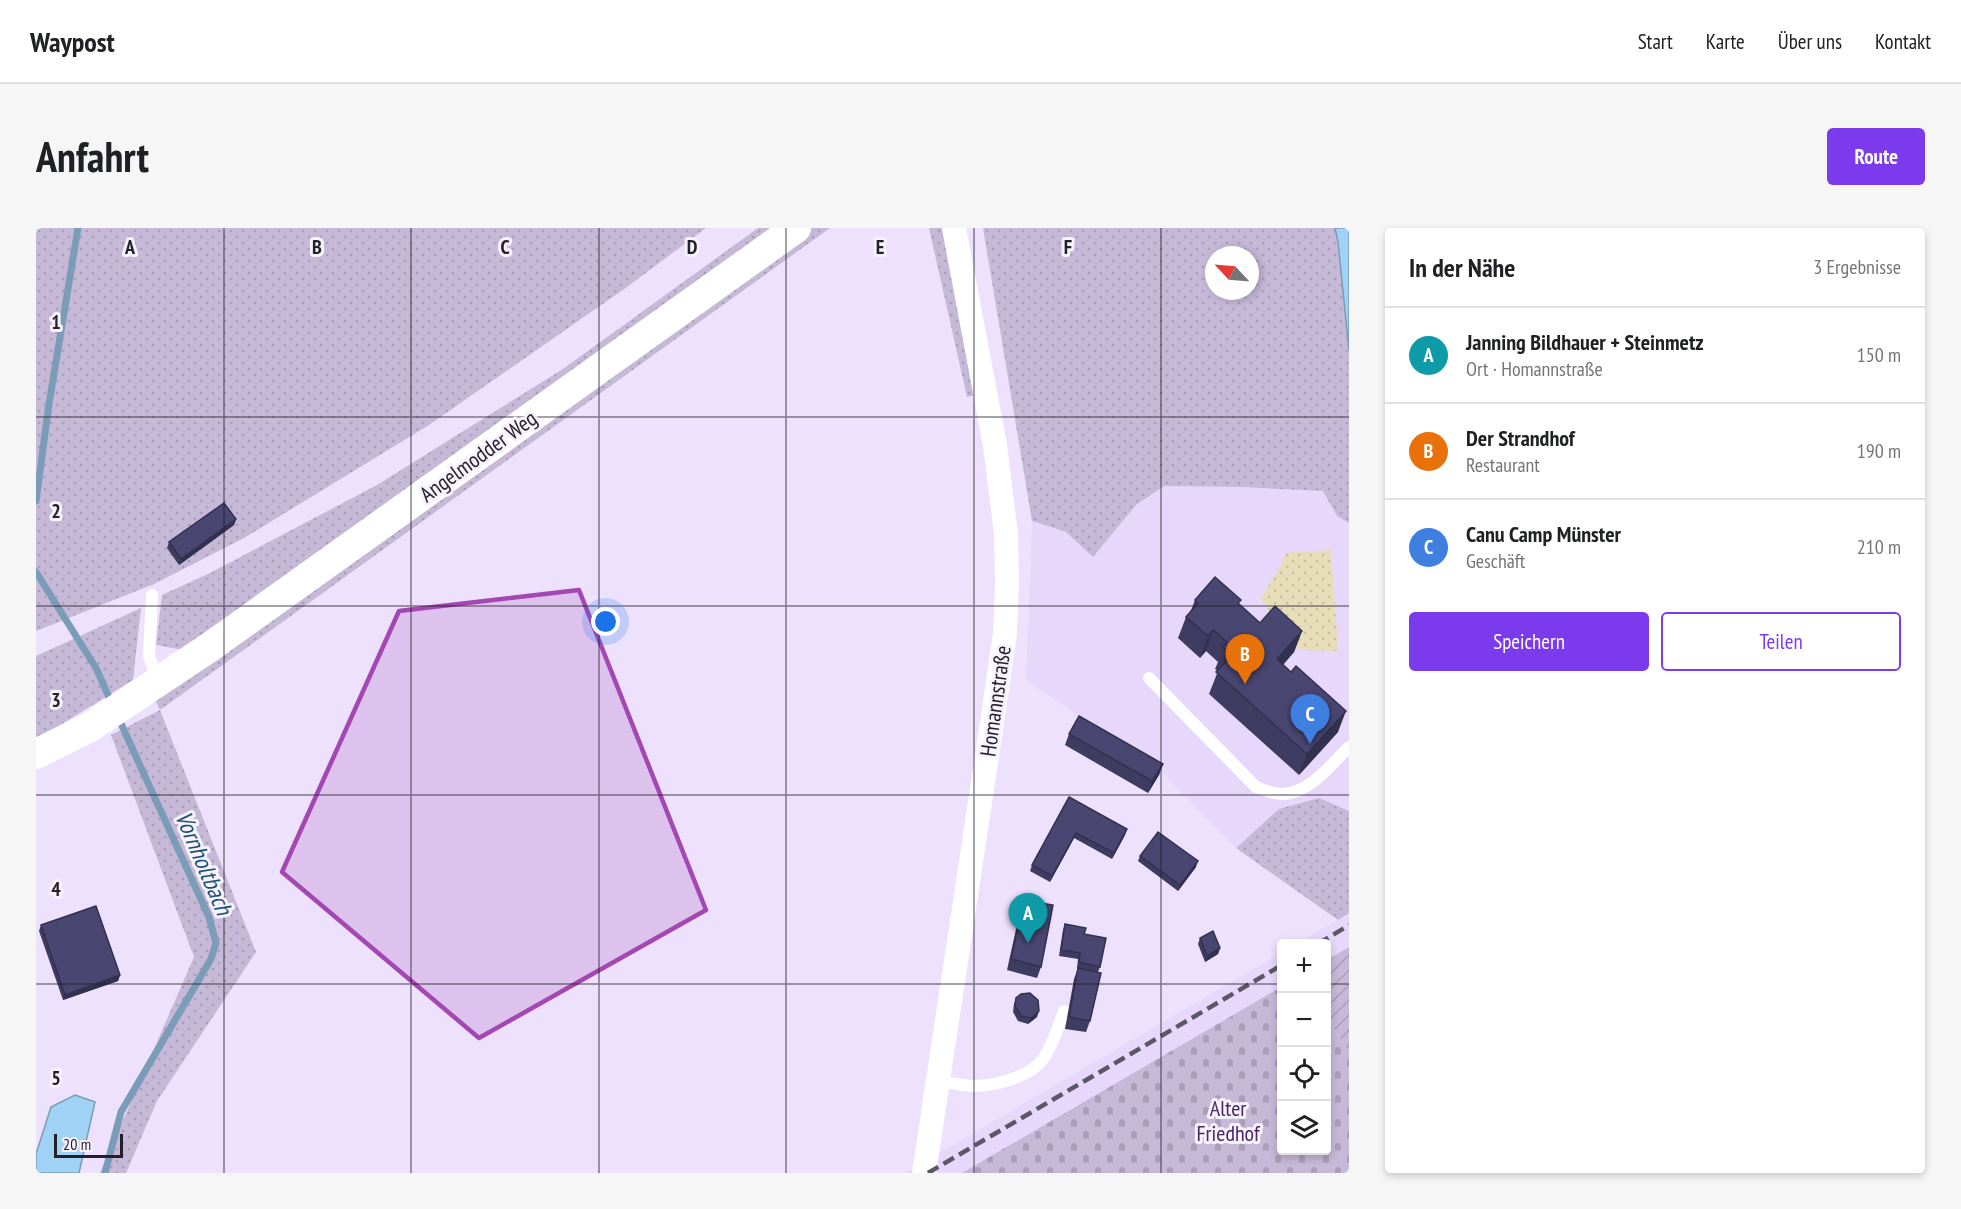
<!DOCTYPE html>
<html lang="de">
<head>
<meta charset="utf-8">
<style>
  :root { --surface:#fff; --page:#f6f6f6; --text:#202124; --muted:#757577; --line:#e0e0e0; --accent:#7c3aed }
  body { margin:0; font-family:"PT Sans Narrow",sans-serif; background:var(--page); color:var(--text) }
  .controls { position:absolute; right:18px; bottom:18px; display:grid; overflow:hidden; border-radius:6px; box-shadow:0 3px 9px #0003 }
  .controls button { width:54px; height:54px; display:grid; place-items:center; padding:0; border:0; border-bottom:2px solid var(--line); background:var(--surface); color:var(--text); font:30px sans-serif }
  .compass { position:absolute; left:1169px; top:18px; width:54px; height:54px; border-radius:50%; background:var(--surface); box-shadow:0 3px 9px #0003; rotate:296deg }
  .scale { position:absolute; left:18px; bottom:15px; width:69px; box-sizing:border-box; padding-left:6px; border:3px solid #241f29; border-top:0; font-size:16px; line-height:21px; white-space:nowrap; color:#241f29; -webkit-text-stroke:4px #f7f2fd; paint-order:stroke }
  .you { position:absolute; left:570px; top:394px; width:21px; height:21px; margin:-15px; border:4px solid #fff; border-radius:50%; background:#1a73e8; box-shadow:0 0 0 9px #1a73e833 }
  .badge { display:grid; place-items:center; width:39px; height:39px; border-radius:50%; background:var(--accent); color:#fff; font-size:20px; font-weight:700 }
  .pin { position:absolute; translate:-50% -50px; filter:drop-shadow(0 2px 3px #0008) }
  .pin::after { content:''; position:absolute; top:32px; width:21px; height:18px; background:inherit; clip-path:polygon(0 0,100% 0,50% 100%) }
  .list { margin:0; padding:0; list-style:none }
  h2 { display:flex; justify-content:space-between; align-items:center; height:78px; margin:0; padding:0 24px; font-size:26px }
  h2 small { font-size:20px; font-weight:400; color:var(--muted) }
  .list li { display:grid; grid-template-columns:39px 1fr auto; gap:18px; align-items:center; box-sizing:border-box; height:96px; padding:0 24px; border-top:2px solid var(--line) }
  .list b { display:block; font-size:22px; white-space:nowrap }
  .list p { margin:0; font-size:20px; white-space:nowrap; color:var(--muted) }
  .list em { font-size:20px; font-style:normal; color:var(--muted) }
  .actions { display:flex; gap:12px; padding:18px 24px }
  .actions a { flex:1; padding:14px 0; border:2px solid var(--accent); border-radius:6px; text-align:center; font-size:21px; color:var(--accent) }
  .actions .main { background:var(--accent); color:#fff }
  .icon { flex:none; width:33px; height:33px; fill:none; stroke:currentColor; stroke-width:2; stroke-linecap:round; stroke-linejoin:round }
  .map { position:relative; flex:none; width:1313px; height:945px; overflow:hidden; border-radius:6px }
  header { display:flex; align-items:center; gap:36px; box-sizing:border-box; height:84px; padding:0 30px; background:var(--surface); border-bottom:2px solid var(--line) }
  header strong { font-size:28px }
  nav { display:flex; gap:33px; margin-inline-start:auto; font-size:21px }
  .intro { display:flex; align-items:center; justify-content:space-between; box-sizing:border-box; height:144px; padding:0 36px }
  h1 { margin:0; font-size:42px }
  .button { padding:15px 27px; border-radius:6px; background:var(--accent); color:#fff; font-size:21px; font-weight:700 }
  main { display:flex; gap:36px; padding:0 36px }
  aside { flex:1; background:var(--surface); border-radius:6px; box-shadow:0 3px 9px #0003 }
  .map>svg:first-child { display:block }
  .built { fill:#e7d7fa }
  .grass { fill:url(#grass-dots); fill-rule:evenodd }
  .sand { fill:url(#sand-dots) }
  .cemetery { fill:url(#cemetery-stones) }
  .garden { fill:url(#garden-furrows) }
  .water { fill:#a0d2f6; stroke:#7b9cb8; stroke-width:1.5 }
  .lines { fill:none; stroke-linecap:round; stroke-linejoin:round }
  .stream { stroke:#7b9cb8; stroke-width:7 }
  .service { stroke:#fff; stroke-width:12 }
  .minor { stroke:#fff; stroke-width:24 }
  .tertiary { stroke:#fff; stroke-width:30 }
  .rail { stroke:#5d5665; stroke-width:4.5; stroke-dasharray:12 6; stroke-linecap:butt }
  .wall { fill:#3f3c62 }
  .shaded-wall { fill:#333150 }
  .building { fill:#494672; stroke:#333150; stroke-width:1.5 }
  .marked { fill:#a347b2; fill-opacity:0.2; stroke:#a347b2; stroke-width:4.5; stroke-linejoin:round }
  .grid { fill:none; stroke:#241f29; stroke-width:1.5; stroke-opacity:0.55 }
  .labels { text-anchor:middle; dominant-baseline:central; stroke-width:6; stroke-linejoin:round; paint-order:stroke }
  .street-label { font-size:22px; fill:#241f29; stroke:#f7f2fd }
  .park-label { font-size:22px; fill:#462762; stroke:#f7f2fd }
  .water-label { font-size:24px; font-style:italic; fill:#195174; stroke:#f7f2fd }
  .grid-label { font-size:20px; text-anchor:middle; font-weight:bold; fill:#241f29; stroke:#f7f2fd; stroke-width:6; stroke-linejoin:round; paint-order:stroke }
</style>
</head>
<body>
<header>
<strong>Waypost</strong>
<nav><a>Start</a><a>Karte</a><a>Über uns</a><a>Kontakt</a></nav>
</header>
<div class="intro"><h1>Anfahrt</h1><a class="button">Route</a></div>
<main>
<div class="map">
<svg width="1313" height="945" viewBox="0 0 1313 945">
  <defs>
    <pattern id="grass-dots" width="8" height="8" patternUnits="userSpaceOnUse" patternTransform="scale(1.5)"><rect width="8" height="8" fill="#c6b8d7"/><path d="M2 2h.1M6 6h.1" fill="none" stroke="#aa9eb9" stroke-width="1.8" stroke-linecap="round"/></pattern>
    <pattern id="sand-dots" width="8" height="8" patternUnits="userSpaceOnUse" patternTransform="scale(1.5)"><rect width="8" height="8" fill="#e7deb9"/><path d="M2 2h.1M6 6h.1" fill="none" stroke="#c6be9f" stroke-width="1.8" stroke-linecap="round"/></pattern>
    <pattern id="cemetery-stones" width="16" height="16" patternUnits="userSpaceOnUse" patternTransform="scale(1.5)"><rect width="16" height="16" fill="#c6b8d7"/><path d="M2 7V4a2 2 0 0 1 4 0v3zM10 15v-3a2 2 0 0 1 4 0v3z" fill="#aa9eb9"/></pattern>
    <pattern id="garden-furrows" width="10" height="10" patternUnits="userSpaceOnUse" patternTransform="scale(1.5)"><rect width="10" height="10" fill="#c6b8d7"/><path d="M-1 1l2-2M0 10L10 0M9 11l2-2" fill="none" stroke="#aa9eb9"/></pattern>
  </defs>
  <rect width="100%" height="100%" fill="#ede1fd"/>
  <!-- built -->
  <path class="built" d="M1128 258 1206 259 1288 263 1301 288 1313 295V583L1283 570 1244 581 1200 620 1125 544 990 452 996 293 1030 304 1057 329 1100 277Z
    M1313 685V719L1291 732 1290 716H1261Z
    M1245 725V759L926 945H869Z"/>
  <!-- grass -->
  <path class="grass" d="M0 0H670L591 59 393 197 208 310 118 356 0 403Z
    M722 0H740L153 423 120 417 126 367 174 345 341 257 527 141Z
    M776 0H794L124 482 220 724 121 873 90 945H64L158 729 75 507 124 482 119 472Z
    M893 0H908L940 167 931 169Z
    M947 0H1299L1302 14 1313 122V295L1301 288 1287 263 1206 259 1128 258 1100 277 1057 329 1030 304 996 293ZM1178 27H1214V63H1178Z
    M105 380 97 452 0 512V428Z
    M1283 570 1313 583V685L1302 692 1200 620 1243 581Z"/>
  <!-- sand -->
  <path class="sand" d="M1295 322 1302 423 1262 422 1235 390 1231 377 1224 371 1245 338 1249 325Z"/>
  <!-- cemetery -->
  <path class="cemetery" d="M1245 759 1246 922H1290L1291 788 1313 826V945H926Z"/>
  <!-- garden -->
  <path class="garden" d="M1313 719V826L1291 788V732Z"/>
  <!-- water -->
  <path class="water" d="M1299 0H1313V122L1302 14Z
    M39 867 59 874 43 945H0V926L15 879Z"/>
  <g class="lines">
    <!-- stream -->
    <path class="stream" d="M0 273 13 176 42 0
      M0 344 60 440 76 476
      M69 945 85 884 175 731 180 715 173 689 82 489"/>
    <!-- service -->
    <path class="service" d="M116 367 113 428 122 453
      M1113 450 1220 559C1226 561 1232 564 1238 565 1269 572 1293 538 1313 519
      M902 853C914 855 927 858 939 858 960 858 995 848 1007 831 1017 817 1022 799 1028 783"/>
    <!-- minor -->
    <path class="minor" d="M888 945 956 495 969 405 971 355 970 306 959 217 918 0"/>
    <!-- tertiary -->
    <path class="tertiary" d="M0 526 54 499 174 419 760 0"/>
    <!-- rail -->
    <path class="rail" d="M1282 716 1313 697
      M892 945 1246 737"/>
  </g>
  <!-- wall -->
  <path class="wall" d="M200 291 198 297 143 337 131 320 133 314Z
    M1159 372 1203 376 1224 395 1266 403 1258 424 1247 437 1302 504 1263 547 1173 466 1182 443 1179 441 1182 434 1170 423 1164 430 1142 410 1150 389 1154 385Z
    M1033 506 1127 536 1123 547 1112 565 1029 517Z
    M1033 569 1089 607 1076 631 1038 610 1014 654 994 643 996 637Z
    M1104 628 1160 639 1142 663 1102 633Z
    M988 672 1005 739 1001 750 971 742 984 683Z
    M1029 696 1048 706 1064 739 1062 744 1054 793 1050 804 1029 801 1038 751 1042 740H1041L1042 731 1023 728 1027 702Z
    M5 697 84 747 82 753 27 772 3 703Z
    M1164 710 1184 720 1182 726 1169 734 1162 716Z
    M980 770 1001 789 992 796 982 793 977 784 978 776Z"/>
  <!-- shaded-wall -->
  <path class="shaded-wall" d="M200 291 198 297 143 337 145 331Z
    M1177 402 1170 423 1164 430 1172 408Z
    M1266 403 1258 424 1233 452 1241 431Z
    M1310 483 1302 504 1263 547 1271 526Z
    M1127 536 1123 547 1112 565 1116 553Z
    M1091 601 1089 607 1076 631 1078 625Z
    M1040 605 1038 610 1014 654 1016 648Z
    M1162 633 1160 639 1142 663 1144 657Z
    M1184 720 1182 726 1169 734 1171 728Z
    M84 747 82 753 27 772 29 767Z
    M1003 783 1001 789 992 796 995 790Z"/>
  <!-- building -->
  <path class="building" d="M188 275 200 291 145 331 133 314Z
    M1179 349 1205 372 1202 375 1224 395 1239 378 1266 403 1241 431 1255 444 1260 438 1310 483 1271 526 1180 444 1196 427 1187 419 1191 414 1177 402 1172 408 1150 389 1162 375 1159 372Z
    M1043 488 1127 536 1116 553 1033 506Z
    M1033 569 1091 601 1078 625 1040 605 1016 648 996 637Z
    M1122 604 1162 633 1144 657 1104 628Z
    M988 672 1017 677 1005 739 975 731Z
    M60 678 84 747 29 767 5 697Z
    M1029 696 1050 700 1048 706 1070 710 1064 739 1043 734 1044 725 1025 722Z
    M1177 703 1184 720 1171 728 1164 710Z
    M1042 740 1065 745 1054 793 1033 789Z
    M994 765 1002 772 1003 783 995 790 985 788 979 778 980 770 985 766Z"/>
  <!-- marked area -->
  <path class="marked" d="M543 362 670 682 443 810 246 644 363 383Z"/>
  <!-- grid -->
  <path class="grid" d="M188 0V945M375 0V945M563 0V945M750 0V945M938 0V945M1125 0V945M0 189H1313M0 378H1313M0 567H1313M0 756H1246M1290 756H1313"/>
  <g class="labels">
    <!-- street labels -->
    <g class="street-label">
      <text transform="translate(442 228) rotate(-36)">Angelmodder Weg</text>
      <text transform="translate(959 473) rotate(-82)">Homannstraße</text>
    </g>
    <!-- park labels -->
    <g class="park-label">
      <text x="1192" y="880">Alter<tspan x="1192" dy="25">Friedhof</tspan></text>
    </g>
    <!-- water labels -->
    <g class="water-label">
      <text transform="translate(168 635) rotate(67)">Vornholtbach</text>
    </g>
  </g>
  <g class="grid-label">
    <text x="94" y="26">A</text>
    <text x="281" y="26">B</text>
    <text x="469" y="26">C</text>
    <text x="656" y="26">D</text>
    <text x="844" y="26">E</text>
    <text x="1032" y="26">F</text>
    <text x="20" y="101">1</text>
    <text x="20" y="290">2</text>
    <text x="20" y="479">3</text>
    <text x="20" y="668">4</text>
    <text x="20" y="857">5</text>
  </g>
</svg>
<div class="controls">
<button>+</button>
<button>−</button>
<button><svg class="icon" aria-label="locate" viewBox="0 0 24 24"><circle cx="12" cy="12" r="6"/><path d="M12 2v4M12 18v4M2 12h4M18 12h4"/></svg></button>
<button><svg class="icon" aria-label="layers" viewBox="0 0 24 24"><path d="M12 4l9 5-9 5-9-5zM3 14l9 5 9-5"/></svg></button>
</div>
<svg class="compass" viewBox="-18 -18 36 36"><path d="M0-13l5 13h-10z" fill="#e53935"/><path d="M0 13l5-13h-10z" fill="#757577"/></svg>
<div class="scale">20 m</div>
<div class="you"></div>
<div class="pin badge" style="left:992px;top:715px;background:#0f9aa8">A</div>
<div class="pin badge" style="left:1209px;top:456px;background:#e8710a">B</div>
<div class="pin badge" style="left:1274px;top:516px;background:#3f7fe0">C</div>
</div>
<aside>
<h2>In der Nähe<small>3 Ergebnisse</small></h2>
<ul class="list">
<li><span class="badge" style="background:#0f9aa8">A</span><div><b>Janning Bildhauer + Steinmetz</b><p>Ort · Homannstraße</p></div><em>150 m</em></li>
<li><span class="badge" style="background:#e8710a">B</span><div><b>Der Strandhof</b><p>Restaurant</p></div><em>190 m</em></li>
<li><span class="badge" style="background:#3f7fe0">C</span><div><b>Canu Camp Münster</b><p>Geschäft</p></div><em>210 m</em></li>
</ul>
<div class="actions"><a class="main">Speichern</a><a>Teilen</a></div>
</aside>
</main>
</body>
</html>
